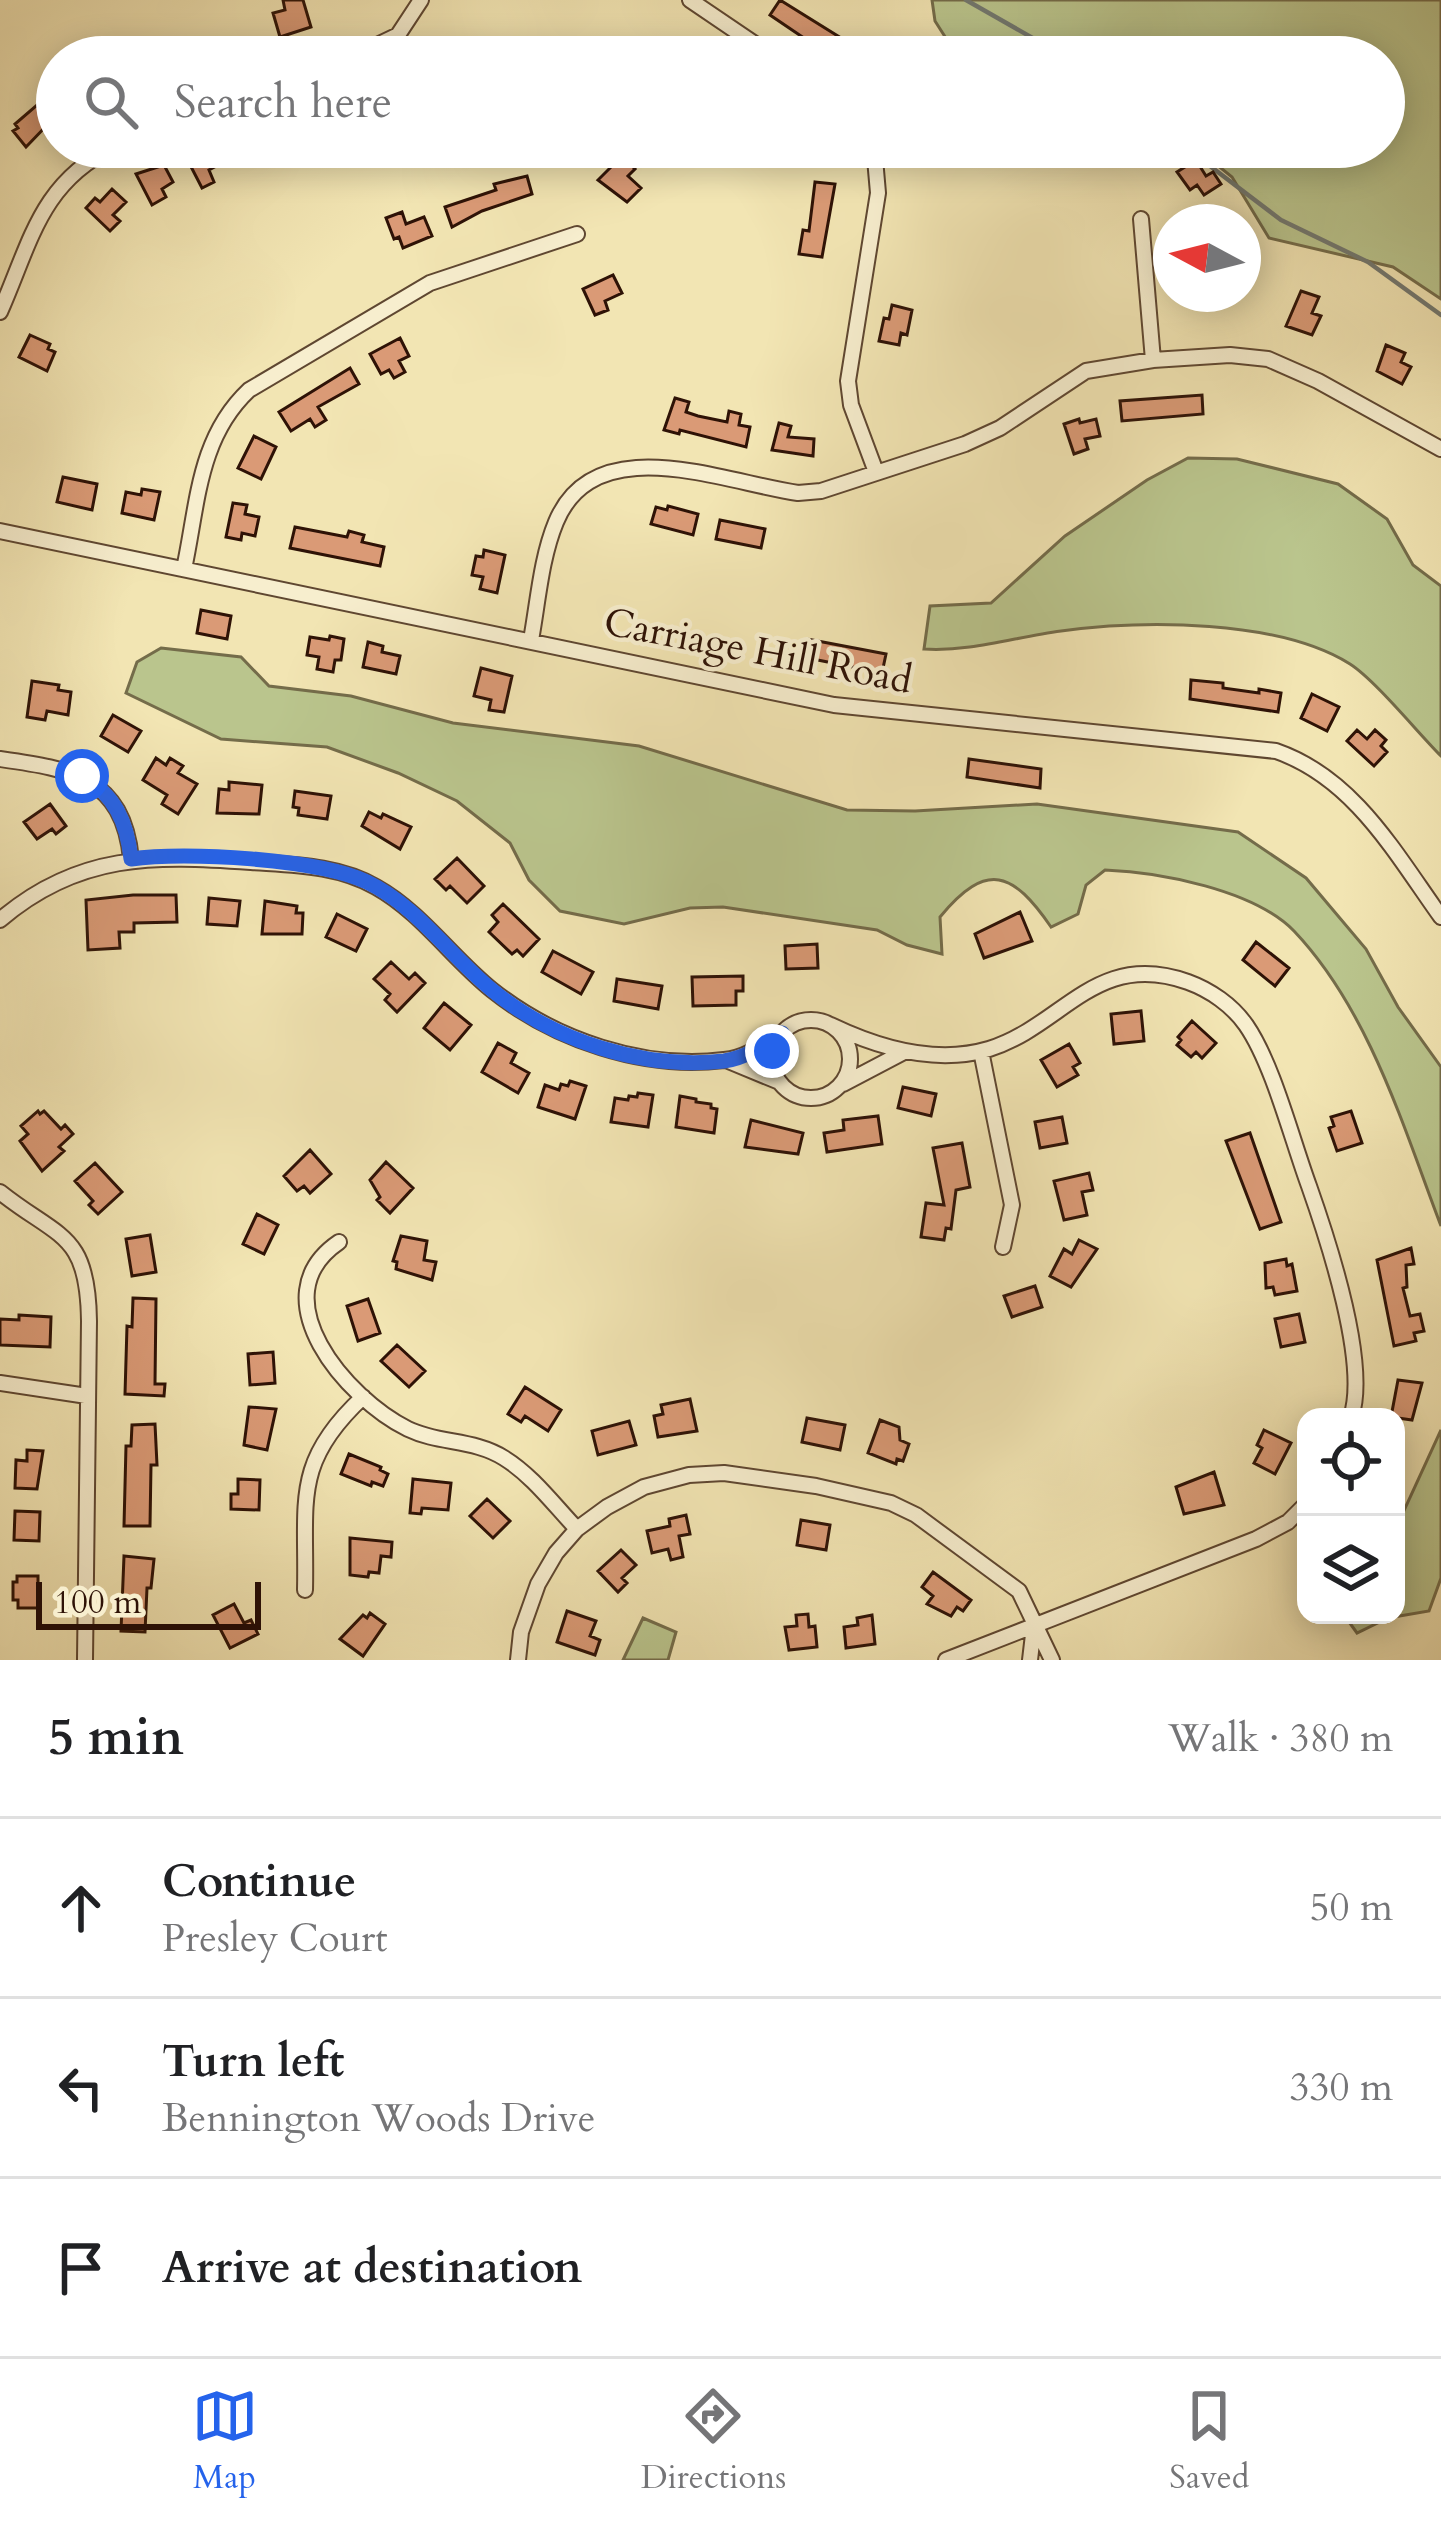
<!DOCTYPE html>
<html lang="en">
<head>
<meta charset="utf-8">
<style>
  :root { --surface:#fff; --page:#f2f2f2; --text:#202124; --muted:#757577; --line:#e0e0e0; --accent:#2563eb }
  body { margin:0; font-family:Cardo,serif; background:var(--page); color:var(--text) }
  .controls { position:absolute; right:36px; bottom:36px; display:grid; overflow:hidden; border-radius:24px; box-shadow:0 6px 30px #0003 }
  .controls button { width:108px; height:108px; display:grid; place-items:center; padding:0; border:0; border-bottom:3px solid var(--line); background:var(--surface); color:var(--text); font:60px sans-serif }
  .compass { position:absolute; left:1153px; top:204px; width:108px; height:108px; border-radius:50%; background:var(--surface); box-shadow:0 6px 30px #0003; rotate:277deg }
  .scale { position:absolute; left:36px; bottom:30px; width:225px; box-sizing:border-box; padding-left:12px; border:6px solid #2e1206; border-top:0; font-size:33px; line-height:42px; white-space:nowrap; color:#2e1206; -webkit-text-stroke:9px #f7eece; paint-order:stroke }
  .stop { position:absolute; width:36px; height:36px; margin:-27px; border:9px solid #2563eb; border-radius:50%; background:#fff }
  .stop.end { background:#2563eb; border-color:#fff; box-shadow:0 3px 12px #0008 }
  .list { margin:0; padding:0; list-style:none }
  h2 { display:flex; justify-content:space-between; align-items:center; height:156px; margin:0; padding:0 48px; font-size:51px }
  h2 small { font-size:39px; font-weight:400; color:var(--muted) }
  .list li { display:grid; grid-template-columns:78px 1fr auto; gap:36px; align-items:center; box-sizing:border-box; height:180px; padding:0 48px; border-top:3px solid var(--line) }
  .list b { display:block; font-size:45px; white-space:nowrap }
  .list p { margin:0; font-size:39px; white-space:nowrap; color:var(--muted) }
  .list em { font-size:39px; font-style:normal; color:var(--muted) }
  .icon { flex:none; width:66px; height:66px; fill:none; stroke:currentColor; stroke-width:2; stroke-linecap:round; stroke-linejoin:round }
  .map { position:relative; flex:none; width:1441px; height:1660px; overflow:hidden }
  .search { position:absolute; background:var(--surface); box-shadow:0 6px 30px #0003; left:36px; right:36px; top:36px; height:132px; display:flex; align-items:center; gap:30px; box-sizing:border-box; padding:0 42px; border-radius:66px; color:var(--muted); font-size:45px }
  .sheet { height:696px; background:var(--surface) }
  nav { display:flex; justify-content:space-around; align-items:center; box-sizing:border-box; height:168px; border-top:3px solid var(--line); background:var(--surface); font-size:33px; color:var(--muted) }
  nav a { display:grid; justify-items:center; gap:6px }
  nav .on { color:var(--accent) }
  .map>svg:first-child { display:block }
  .green { fill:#bac58d; stroke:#746c4a; stroke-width:3 }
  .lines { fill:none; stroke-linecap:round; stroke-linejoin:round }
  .stream { stroke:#727870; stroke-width:4.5 }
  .building { fill:#da9a76; stroke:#2e1206; stroke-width:3 }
  .minor-casing { stroke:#5f4731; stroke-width:18 }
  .minor { stroke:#f7eece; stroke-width:14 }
  .route { stroke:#2563eb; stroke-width:15 }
  .labels { text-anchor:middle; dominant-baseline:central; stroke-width:9; stroke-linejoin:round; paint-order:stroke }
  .street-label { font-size:39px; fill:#2e1206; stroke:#f7eece }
</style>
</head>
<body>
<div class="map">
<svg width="1441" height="1660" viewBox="0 0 1441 1660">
  <rect width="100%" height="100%" fill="#f2e5b3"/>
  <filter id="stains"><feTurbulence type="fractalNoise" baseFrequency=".00167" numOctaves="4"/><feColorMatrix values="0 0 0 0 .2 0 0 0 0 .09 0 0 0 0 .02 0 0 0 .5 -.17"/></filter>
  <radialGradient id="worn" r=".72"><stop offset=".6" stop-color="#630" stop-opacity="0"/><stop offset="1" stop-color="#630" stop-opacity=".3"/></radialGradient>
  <!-- green -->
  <path class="green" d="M932 0H1441V299L1393 267 1269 238 1232 177 1195 147H1384V57H958L935 21Z
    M1188 458 1237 459 1338 484 1387 519 1413 565 1441 586V756C1418 733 1375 680 1350 664 1278 619 1143 620 1061 631 1015 637 970 652 924 649L930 606 991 603 1065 536 1147 480Z
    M161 648 241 657 269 686 351 696 453 723 639 746 847 810 915 811 1037 804 1238 832 1306 878 1366 949 1398 1007 1441 1067V1226C1403 1126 1369 1010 1294 931 1254 890 1160 872 1105 870L1086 885 1078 914 1051 927C1013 872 987 860 940 917L942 954 907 945 877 930 723 907 690 908 624 924 560 911 529 880 510 843 457 801 398 773 327 747 221 739 126 693 137 662Z
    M1441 1430V1578L1429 1611 1388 1618 1357 1633 1344 1615H1396V1528Z
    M643 1618 676 1632 668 1660H623Z"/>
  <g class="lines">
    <!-- stream -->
    <path class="stream" d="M966 0 1066 57
      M1185 147 1281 220 1368 262 1441 315"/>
  </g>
  <!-- building -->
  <path class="building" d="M283 0H303L311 27 280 37 273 13 285 10Z
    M780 0 841 38 829 55 770 15Z
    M37 105 51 121 26 147 13 131 18 128 15 124Z
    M196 147H215L224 162 209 170 214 182 202 188 187 159 198 152Z
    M622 156 635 169 628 176 641 188 627 202 598 180Z
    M1196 160 1206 176 1213 172 1221 184 1204 195 1197 185 1190 190 1177 172Z
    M164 165 173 182 162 189 166 197 152 205 136 174Z
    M527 176 532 194 482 211 452 227 445 207 496 190 494 184Z
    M815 182 835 184 822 257 799 254 803 230 809 231Z
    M112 189 126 202 113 215 120 221 110 231 86 208 95 198 100 202Z
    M402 212 406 224 424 217 432 236 403 248 399 237 394 239 386 218Z
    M613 275 622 293 605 301 608 310 595 315 583 289Z
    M1301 291 1319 297 1312 313 1321 316 1312 335 1286 326Z
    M892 305 912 310 907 335 901 333 899 345 879 341 884 318 889 319Z
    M30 335 50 344 48 349 55 352 47 371 19 357Z
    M400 338 409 356 399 361 405 372 394 378 389 370 381 374 370 354Z
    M1386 345 1405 353 1401 362 1411 367 1402 384 1377 371Z
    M350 368 359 384 318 407 326 420 315 427 310 419 291 431 279 412Z
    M1202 395 1203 414 1122 421 1120 401Z
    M675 398 689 402 686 412 698 416 727 422 729 411 741 414 739 425 750 427 746 447 680 430 679 434 664 430Z
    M1079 419 1080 423 1096 419 1100 436 1085 439 1088 449 1074 454 1064 424Z
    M779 423 791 426 788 437 814 439 813 456 772 450Z
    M254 436 276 447 261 479 238 468Z
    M63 477 97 484 92 510 57 502Z
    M142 489 160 492 154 520 122 513 126 492 141 495Z
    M233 503 247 505 245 514 259 517 255 536 242 533 241 540 226 537Z
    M668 506 698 514 693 535 651 524 656 507 667 510Z
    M720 520 765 529 761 548 716 539Z
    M295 527 347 537 349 531 364 535 362 542 384 547 380 566 290 548Z
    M484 550 505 555 497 593 480 589 483 577 472 575 476 556 483 557Z
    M201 610 231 616 227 639 197 633Z
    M330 636 344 639 341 660H335L333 672 317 669 319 657 307 655 310 637 329 640Z
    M807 639 886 654 882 673 803 657Z
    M368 642 383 646 382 652 400 656 396 674 363 667Z
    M481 668 512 676 504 712 489 710 491 700 474 696Z
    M1191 680 1223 683V688L1259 693V689L1281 693 1278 712 1190 699Z
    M32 681 59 685 58 690 71 692 68 715 47 711 45 720 27 717Z
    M1312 694 1339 707 1327 731 1301 718Z
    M113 715 141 731 128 752 101 736Z
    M1357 730 1367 739 1375 730 1386 740 1381 746 1387 752 1374 766 1347 741Z
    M156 758 166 765 170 758 183 766 178 773 197 784 178 814 162 804 167 795 143 780Z
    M969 759 1041 769 1040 788 967 777Z
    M229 782 262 785 259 814 217 813 219 789 229 790Z
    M295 791 331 796 327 819 298 815 299 808 293 807Z
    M50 804 66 826 56 834 52 829 37 839 24 822Z
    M369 812 381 818 383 814 411 827 400 849 362 826Z
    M457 858 484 886 467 903 450 886 446 890 435 879Z
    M133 895H176L177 922 134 923V932H119L120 948 88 950 86 900Z
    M209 898 240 901 237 926 207 924Z
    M265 901 297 906 296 913H303L302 934H262Z
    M503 904 539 939 523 956 517 950 512 954 489 932 498 922 492 915Z
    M1020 912 1032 941 984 958 975 934Z
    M337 914 367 929 356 951 326 937Z
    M1256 942 1289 968 1275 986 1243 960Z
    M817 944 818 968 786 969 785 946Z
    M553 951 593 972 581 994 542 972Z
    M391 962 409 979 415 973 425 983 397 1012 385 1000 390 994 374 979Z
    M743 976V991H736V1005L693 1006 692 977Z
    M617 979 662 986 658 1009 614 1001Z
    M444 1003 471 1025 450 1050 424 1028Z
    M1141 1011 1144 1041 1114 1044 1111 1014Z
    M1192 1021 1216 1043 1202 1058 1196 1052 1191 1057 1177 1045 1181 1040 1178 1037Z
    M498 1043 516 1053 511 1063 529 1073 518 1093 482 1072Z
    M1069 1044 1080 1063 1073 1067 1078 1075 1057 1087 1041 1060Z
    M570 1081 586 1086 575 1119 538 1107 545 1085 559 1090 561 1084 568 1086Z
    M903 1087 936 1094 931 1116 898 1108Z
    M638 1093 653 1095 648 1127 611 1122 615 1098 628 1100 629 1096 637 1097Z
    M680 1096 696 1099V1102L711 1104V1108L717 1109 714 1133 676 1127Z
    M38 1111 40 1114 44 1111 61 1129 65 1125 73 1134 59 1147 64 1151 42 1171 20 1141 28 1134 21 1126Z
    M1351 1111 1362 1143 1337 1151 1329 1128 1334 1126 1331 1117Z
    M878 1116 882 1144 827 1152 824 1133 844 1130 843 1120Z
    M1062 1117 1067 1143 1040 1148 1035 1122Z
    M751 1120 803 1133 798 1154 745 1147Z
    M1250 1133 1281 1222 1260 1229 1226 1141Z
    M962 1143 970 1187 956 1190 951 1229 946 1228 944 1240 921 1237 926 1203 944 1205 933 1148Z
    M310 1150 331 1174 310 1193 304 1186 297 1191 284 1176Z
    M386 1162 413 1188 390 1213 377 1200 380 1197 370 1180Z
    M95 1163 122 1192 98 1214 89 1205 93 1201 75 1181Z
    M1089 1173 1093 1190 1082 1192 1087 1215 1064 1220 1054 1181Z
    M257 1214 278 1225 264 1254 243 1244Z
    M150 1235 156 1272 132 1276 126 1239Z
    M401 1236 427 1241 424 1260 436 1262 432 1280 396 1269 397 1262 393 1261Z
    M1079 1240 1097 1249 1071 1287 1050 1276 1064 1249 1072 1254Z
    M1411 1248 1414 1264 1406 1265 1407 1287 1403 1288 1410 1316 1420 1314 1424 1331 1414 1333 1416 1341 1394 1346 1377 1260Z
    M1286 1259 1287 1266 1292 1264 1297 1291 1275 1295 1273 1287 1266 1288 1265 1263Z
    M1035 1286 1042 1307 1012 1317 1004 1296Z
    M133 1298 156 1299 155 1384H165L164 1396 125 1394 127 1326 132 1327Z
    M368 1299 380 1333 358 1341 347 1306Z
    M1299 1314 1305 1342 1281 1347 1275 1319Z
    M19 1315 51 1317 50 1347 0 1345V1319L19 1320Z
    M397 1345 425 1371 409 1387 381 1361Z
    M273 1352 275 1383 250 1385 248 1354Z
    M1398 1380 1422 1383 1412 1420 1391 1417Z
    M525 1387 561 1410 548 1431 525 1416 521 1422 508 1414Z
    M690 1399 697 1431 658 1437 654 1416 663 1414 661 1405Z
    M249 1407 276 1409 267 1450 244 1445Z
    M807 1418 845 1425 840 1450 802 1442Z
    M880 1420 899 1427 900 1440 909 1444 903 1461 897 1459 896 1464 868 1453Z
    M629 1421 636 1445 598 1455 592 1431Z
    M155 1424 157 1465H151L150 1526H124L126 1446H131L132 1425Z
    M1264 1430 1291 1443 1275 1474 1254 1463 1262 1448 1257 1445Z
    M27 1450 43 1451 37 1489 15 1488 16 1460 27 1461Z
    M349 1454 381 1467 380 1470 388 1474 383 1486 372 1482 371 1486 341 1474Z
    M1214 1472 1224 1505 1184 1514 1176 1487Z
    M238 1479 260 1480 259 1510 231 1509V1494H238Z
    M413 1479 451 1483 448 1510 422 1508 421 1514 410 1513Z
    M487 1499 510 1521 493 1538 470 1516Z
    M15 1511 40 1512 39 1541 14 1540Z
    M686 1515 690 1534 679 1536 683 1557 671 1560 668 1549 652 1553 647 1531 670 1526 669 1519Z
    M801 1520 830 1525 826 1550 797 1545Z
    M350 1538 392 1542 391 1557 381 1556 379 1573 369 1572 368 1577 350 1575Z
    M621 1550 636 1565 622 1578 627 1583 618 1592 598 1571Z
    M124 1556 154 1559 151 1588H147L145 1632 121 1631Z
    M933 1572 971 1600 963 1611 957 1607 951 1616 927 1604 933 1596 922 1587Z
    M17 1576H38V1608H18V1600H13V1582H17Z
    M234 1604 244 1623 251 1620 258 1634 230 1648 213 1615Z
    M567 1611 596 1621 590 1636 600 1640 595 1655 557 1642Z
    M370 1613 385 1624 363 1656 340 1639 363 1615 367 1618Z
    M808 1614 809 1627 815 1626 817 1647 789 1650 785 1627 797 1626 796 1615Z
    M872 1615 875 1644 846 1648 844 1627 858 1625 857 1618Z"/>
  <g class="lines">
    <!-- minor casing -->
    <g class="minor-casing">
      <path id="minor" d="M690 0 774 57
        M352 57 398 35 421 0
        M874 147 878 193 848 381 851 405 876 472
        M1141 219 1153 360
        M0 312C31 242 40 183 114 147
        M0 531 834 705 1276 751C1354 778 1395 853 1441 917
        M184 569C198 504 198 438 249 390L430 283 577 234
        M531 640C538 602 541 558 556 522 595 428 722 482 798 493L821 491 965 444 1000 428 1086 371 1153 360 1230 355 1268 359 1318 381 1441 449
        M0 759C70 769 123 776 131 859
        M0 920C78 853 154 855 251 862 293 865 338 865 376 887 421 912 452 958 492 990 555 1040 643 1070 724 1060 746 1058 763 1045 781 1033
        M772 1059a39 39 0 1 1 78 0a39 39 0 1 1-78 0Z
        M831 1025C879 1048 935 1065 989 1049 1063 1026 1096 949 1188 982 1210 990 1232 1005 1246 1025 1273 1064 1292 1140 1309 1186 1328 1240 1369 1364 1351 1417
        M981 1051 1012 1205 1003 1247
        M726 1060 777 1081
        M843 1084 902 1053
        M0 1192C59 1239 88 1232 89 1321L85 1660
        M339 1242C258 1297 347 1399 408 1429 439 1444 474 1439 504 1458 533 1476 554 1505 577 1529
        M0 1383 87 1396
        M305 1590C307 1501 292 1463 363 1397
        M518 1660 521 1632 538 1584 556 1553 577 1529 607 1507 644 1487 689 1475 724 1473 816 1486 891 1503 916 1515 1019 1591 1052 1660
        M946 1660 1256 1539 1288 1522 1306 1504
        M1030 1660 1034 1626"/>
    </g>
    <!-- minor -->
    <use href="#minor" class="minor"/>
  </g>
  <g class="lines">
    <!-- route -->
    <path class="route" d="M82 776C115 795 127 822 131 859 185 851 319 859 367 882 417 906 450 956 492 990 554 1041 643 1070 724 1061 746 1058 764 1045 782 1033L772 1051"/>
  </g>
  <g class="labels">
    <!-- street labels -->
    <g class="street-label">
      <text transform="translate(758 651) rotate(11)">Carriage Hill Road</text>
    </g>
  </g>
  <rect width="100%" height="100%" filter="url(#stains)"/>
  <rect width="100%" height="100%" fill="url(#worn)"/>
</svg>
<div class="controls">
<button><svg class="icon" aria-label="locate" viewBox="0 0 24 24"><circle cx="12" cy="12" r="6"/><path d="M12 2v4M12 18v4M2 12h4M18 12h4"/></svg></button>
<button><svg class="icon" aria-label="layers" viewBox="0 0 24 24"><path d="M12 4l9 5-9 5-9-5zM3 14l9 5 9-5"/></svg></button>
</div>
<svg class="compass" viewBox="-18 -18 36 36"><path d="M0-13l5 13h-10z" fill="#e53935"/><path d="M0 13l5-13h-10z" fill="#757577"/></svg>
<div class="scale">100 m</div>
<div class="stop" style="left:82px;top:776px"></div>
<div class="stop end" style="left:772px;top:1051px"></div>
<div class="search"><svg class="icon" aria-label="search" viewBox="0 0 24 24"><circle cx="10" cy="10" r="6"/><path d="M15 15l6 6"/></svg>Search here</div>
</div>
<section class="sheet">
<h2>5 min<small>Walk · 380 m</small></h2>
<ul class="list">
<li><svg class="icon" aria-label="ahead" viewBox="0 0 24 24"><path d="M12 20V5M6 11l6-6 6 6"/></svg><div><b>Continue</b><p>Presley Court</p></div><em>50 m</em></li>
<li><svg class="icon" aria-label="left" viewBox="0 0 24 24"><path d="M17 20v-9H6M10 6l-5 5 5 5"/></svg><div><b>Turn left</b><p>Bennington Woods Drive</p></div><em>330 m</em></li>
<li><svg class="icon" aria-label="arrive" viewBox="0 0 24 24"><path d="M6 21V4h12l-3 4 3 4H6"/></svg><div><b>Arrive at destination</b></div></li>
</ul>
</section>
<nav>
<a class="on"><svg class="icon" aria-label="map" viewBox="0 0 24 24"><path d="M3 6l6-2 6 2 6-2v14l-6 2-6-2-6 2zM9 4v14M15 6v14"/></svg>Map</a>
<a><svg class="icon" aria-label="directions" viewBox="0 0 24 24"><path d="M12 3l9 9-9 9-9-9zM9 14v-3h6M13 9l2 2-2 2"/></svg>Directions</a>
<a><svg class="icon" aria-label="saved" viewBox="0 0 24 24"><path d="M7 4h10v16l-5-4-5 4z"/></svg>Saved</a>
</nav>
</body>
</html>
